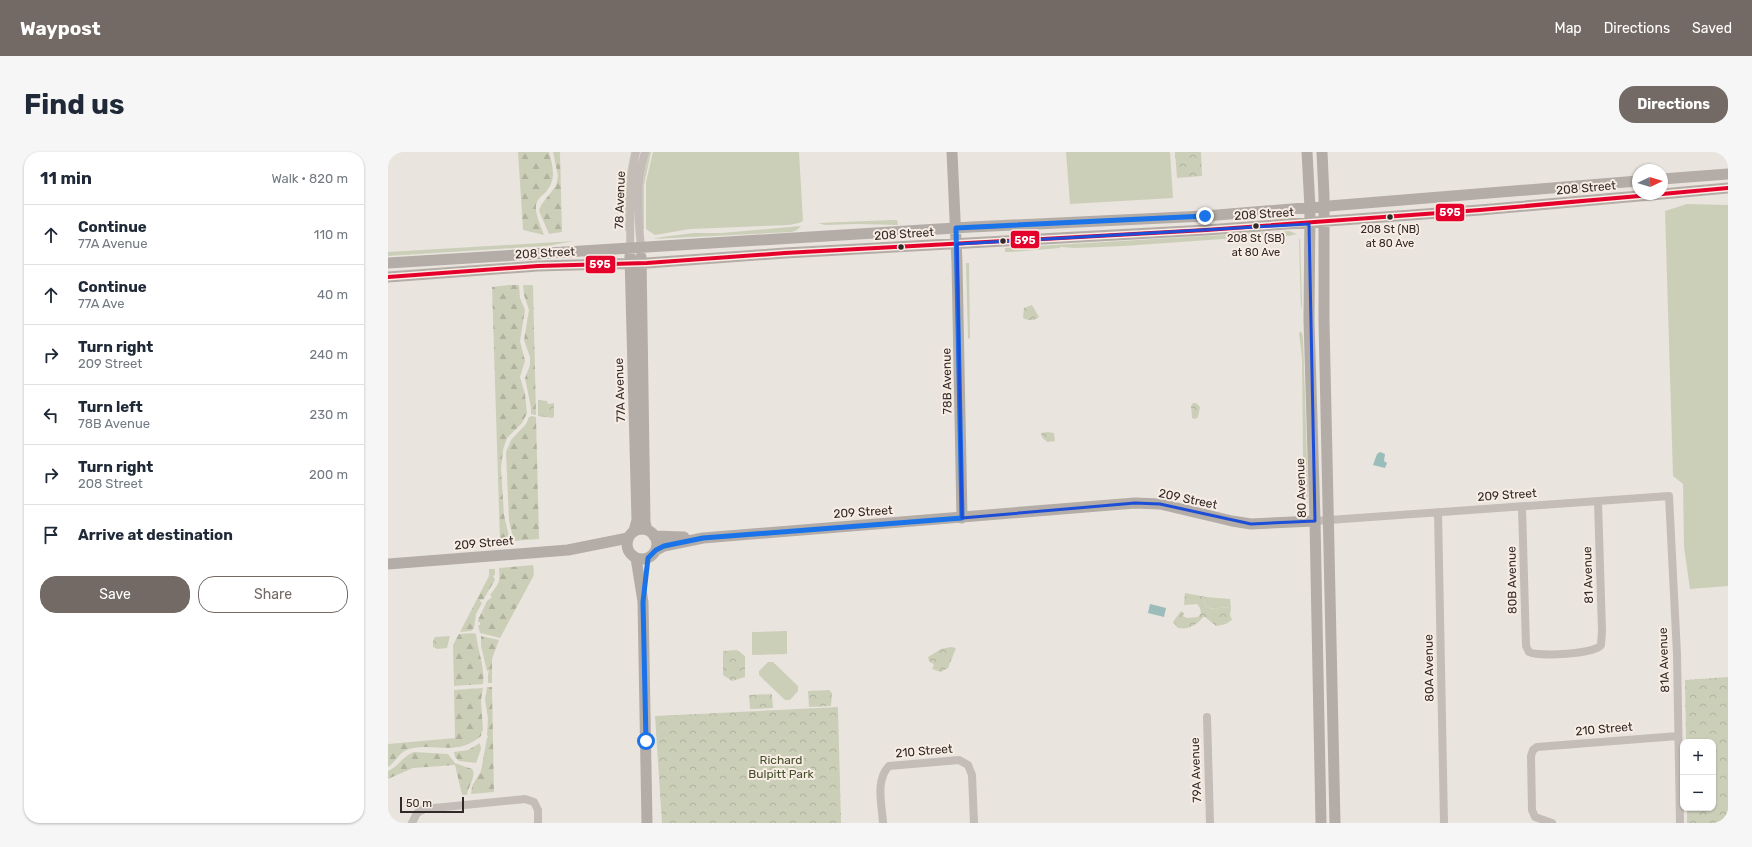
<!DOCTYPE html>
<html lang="en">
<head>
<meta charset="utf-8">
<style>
  :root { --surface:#fff; --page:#f6f6f7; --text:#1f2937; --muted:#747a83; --line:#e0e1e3; --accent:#736a66 }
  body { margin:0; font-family:Rubik,sans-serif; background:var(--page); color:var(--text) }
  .controls { position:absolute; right:12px; bottom:12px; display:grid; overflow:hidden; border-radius:8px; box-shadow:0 1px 3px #0004 }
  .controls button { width:36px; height:36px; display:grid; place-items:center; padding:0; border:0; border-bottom:1px solid var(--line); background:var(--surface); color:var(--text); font:20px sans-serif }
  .compass { position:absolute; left:1244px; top:12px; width:36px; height:36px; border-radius:50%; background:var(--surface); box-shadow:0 1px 3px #0004; rotate:86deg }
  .scale { position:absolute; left:12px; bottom:10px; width:64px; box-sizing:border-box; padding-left:4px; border:2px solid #332926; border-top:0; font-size:11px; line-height:14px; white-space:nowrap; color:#332926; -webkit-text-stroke:3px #f8ede4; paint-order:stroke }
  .stop { position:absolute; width:12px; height:12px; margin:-9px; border:3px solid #1a73e8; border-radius:50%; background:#fff }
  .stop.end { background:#1a73e8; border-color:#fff; box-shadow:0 1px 4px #0008 }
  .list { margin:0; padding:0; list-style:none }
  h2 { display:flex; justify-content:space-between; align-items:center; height:52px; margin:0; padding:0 16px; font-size:17px }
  h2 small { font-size:13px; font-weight:400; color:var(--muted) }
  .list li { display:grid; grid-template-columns:26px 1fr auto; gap:12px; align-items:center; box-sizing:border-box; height:60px; padding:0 16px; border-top:1px solid var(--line) }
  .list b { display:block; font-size:15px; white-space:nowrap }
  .list p { margin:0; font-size:13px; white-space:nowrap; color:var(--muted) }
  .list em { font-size:13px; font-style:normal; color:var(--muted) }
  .actions { display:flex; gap:8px; padding:12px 16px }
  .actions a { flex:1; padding:9px 0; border:1px solid var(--accent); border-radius:16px; text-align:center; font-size:14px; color:var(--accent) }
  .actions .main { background:var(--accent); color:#fff }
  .icon { flex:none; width:22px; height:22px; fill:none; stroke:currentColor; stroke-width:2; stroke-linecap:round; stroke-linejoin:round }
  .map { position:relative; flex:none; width:1340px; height:671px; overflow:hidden; border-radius:16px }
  header { display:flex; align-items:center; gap:24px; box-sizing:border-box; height:56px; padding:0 20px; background:var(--accent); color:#fff }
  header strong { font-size:19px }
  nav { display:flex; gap:22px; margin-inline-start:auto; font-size:14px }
  .intro { display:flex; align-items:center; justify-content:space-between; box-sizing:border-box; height:96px; padding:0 24px }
  h1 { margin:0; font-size:28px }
  .button { padding:10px 18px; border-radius:16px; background:var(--accent); color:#fff; font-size:14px; font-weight:700 }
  main { display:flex; gap:24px; padding:0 24px }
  aside { flex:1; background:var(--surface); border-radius:16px; box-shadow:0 1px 3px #0004 }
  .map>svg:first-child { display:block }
  .grass { fill:#cccfb8 }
  .forest { fill:url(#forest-firs) }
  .park { fill:url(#park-crowns) }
  .water { fill:#9abcba }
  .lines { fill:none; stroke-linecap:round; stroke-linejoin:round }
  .street { stroke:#c3bcb7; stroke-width:8 }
  .secondary { stroke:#b4aca7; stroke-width:11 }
  .bus-1-casing { stroke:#f8ede4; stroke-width:7 }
  .bus-1 { stroke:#e4002b; stroke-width:4 }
  .route { stroke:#1a73e8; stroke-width:5 }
  .marked { fill:none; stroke:#1d4ed8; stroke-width:3; stroke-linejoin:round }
  .bus-dot { fill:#332926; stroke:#f8ede4; stroke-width:1.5 }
  .labels { text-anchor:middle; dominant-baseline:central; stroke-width:4; stroke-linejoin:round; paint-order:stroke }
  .bus-label { font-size:11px; fill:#332926; stroke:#f8ede4 }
  .street-label { font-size:12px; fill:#332926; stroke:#f8ede4 }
  .park-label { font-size:12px; fill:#45502b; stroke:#f8ede4 }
  .line-badge { stroke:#f8ede4; stroke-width:1.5 }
  .badge-label { font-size:11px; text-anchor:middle; font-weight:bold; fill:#fff }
</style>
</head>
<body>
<header>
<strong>Waypost</strong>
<nav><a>Map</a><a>Directions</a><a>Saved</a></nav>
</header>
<div class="intro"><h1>Find us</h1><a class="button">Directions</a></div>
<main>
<aside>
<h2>11 min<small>Walk · 820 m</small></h2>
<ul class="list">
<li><svg class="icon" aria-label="ahead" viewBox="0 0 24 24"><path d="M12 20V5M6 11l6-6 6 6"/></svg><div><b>Continue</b><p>77A Avenue</p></div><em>110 m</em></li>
<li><svg class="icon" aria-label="ahead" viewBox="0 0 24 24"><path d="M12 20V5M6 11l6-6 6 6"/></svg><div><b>Continue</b><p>77A Ave</p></div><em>40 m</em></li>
<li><svg class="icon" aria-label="right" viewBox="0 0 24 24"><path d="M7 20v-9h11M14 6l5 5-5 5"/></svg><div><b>Turn right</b><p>209 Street</p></div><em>240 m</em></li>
<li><svg class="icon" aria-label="left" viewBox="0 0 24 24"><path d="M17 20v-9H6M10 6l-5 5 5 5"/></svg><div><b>Turn left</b><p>78B Avenue</p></div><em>230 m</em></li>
<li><svg class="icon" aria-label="right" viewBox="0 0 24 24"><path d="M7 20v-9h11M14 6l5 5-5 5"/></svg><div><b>Turn right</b><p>208 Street</p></div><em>200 m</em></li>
<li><svg class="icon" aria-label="arrive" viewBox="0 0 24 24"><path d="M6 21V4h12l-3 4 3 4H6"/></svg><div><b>Arrive at destination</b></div></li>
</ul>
<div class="actions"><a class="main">Save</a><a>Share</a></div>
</aside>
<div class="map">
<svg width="1340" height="671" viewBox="0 0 1340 671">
  <defs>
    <pattern id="forest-firs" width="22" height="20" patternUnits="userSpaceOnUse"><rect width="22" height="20" fill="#cccfb8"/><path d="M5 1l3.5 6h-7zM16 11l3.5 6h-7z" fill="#b0b29e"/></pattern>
    <pattern id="park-crowns" width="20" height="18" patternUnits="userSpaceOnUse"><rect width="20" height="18" fill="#cccfb8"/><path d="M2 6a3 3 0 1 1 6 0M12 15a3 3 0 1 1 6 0" fill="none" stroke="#b0b29e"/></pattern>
  </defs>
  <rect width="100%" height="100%" fill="#eae4de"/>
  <!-- grass -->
  <path class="grass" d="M243 0H245L239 79H237V30Z
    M260 0H263L256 33V77H254C253 50 254 26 260 0Z
    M265 0H411L415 69 411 71 401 73 302 77 267 83 258 77V30Z
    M678 0H782L785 46 682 52Z
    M1299 52 1340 53V434L1302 437 1296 395 1295 332 1285 324 1277 59Z
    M504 68H509L510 73 468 72 437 73 430 71Z
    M413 74 409 78 404 80 264 87 274 85 306 81H333Z
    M901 79 909 82 901 84H877L736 94 687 96 672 95V96L625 100H617V96Z
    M912 86 914 151 913 158 911 88Z
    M186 89 159 94 0 104V100Z
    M578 111H581L582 187 580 186Z
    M913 179 915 184 920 336 919 355 915 305 914 206 911 181Z
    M818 445 842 447 843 456C833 453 824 462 816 451Z
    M399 479V502L364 503V480Z
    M380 510H385L410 534V539L402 548H397L371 523V519Z"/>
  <!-- forest -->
  <path class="forest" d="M130 0H161C165 15 169 28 157 41 153 44 149 48 148 53 147 63 153 74 156 83L135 78Z
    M165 0H172L174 80 161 82 151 59 153 53 168 34 170 24Z
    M121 133H131L132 146 137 158 132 189 137 209 132 225 137 242 139 261 134 271 119 286 115 298 113 316 116 363 122 389 112 390 104 135Z
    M135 133H145L148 263 143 262V256L137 226 142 213V205L136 188 141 158 136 143Z
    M144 264 148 265 151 387 126 389 121 369 118 300 123 288 138 272 141 265Z
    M145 413 146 423 112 486 92 481 90 473H92V470H90V468L99 449 104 445 102 443C112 430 112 430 111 416Z
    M101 417H107V423L105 424 107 428 95 448 93 447 92 449 94 451 88 462 86 476 83 479 72 480 101 424Z
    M86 481 88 482C90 500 97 514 95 532L66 534 65 493 71 482Z
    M93 484 111 488 104 507V531H100V522L101 519H99L93 494Z
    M99 535H104L106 640 83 642 84 634 93 619 99 586 100 585 99 583 100 567 97 547Z
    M95 536 93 548 95 579H94L93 584C69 605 47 590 21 597 12 599 8 610 0 615V592L67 586 66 538Z
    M92 591 93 597 88 611 71 609 67 605 66 600 80 598Z
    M26 600 60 602 67 611 84 617C89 623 80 635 79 643H74L67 613 25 616 0 627V619C11 614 15 604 26 600Z"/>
  <!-- park -->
  <path class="park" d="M787 0H815H813L814 24 789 26Z
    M644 153 651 165 646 168H640L635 166 636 156Z
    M150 248 159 249 160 252 166 251V264L165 266 150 264Z
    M805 251H808L812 255 810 265 807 267 804 266 803 254Z
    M659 280 666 281 667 289 659 290 654 285 653 281Z
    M797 441 818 445 816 451C823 462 833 453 843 456L842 463 844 468 838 472 828 474 817 465H815C809 473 801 478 790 476L785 470 793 459 796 461 795 464 799 466 810 465 813 461 812 456 809 452 796 453Z
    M62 484 59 496 49 497 45 495V489L47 485Z
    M563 495 568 496 560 516 553 520 544 517 546 513 541 509 540 505 553 497Z
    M349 498 357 504V525L344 529 335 523V499Z
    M1340 525V671H1299V656H1325V590H1298L1297 528Z
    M441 538 444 541 443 554 421 555 420 539Z
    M384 542 385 556 362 557 361 543Z
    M450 555 453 671H274L267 564Z"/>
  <!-- water -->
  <path class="water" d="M992 300 997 302 996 309 999 311 997 316 985 313 989 302Z
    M762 452 778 456 776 465 760 461Z"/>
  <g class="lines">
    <!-- street -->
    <path class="street" d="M253 96C250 65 247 30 257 0
      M242 97C243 64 240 32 248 0
      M1134 355 1138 494 1141 500C1151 505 1207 502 1213 493L1214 479 1210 350
      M1050 360 1056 671
      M927 369 1281 344 1289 502 1292 671
      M819 565 822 671
      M24 671 29 661 36 657 137 647 146 650 150 658V671
      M495 671C494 653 487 628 501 614L571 608 580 613 584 623 586 671
      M1164 671 1147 665 1144 658 1143 604 1145 598 1149 595 1290 584"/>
    <!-- secondary -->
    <path class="secondary" d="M564 0 569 111 574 366
      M919 0 922 56 921 168 927 369 933 671
      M934 0 936 44V169L947 671
      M1274 27 1340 22
      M1274 42 1340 36
      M242 104 249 368 246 379
      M253 105 257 370 259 378
      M0 111 583 75 817 64 1250 29
      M0 125 150 114 259 111 397 101 818 78 1092 58 1274 42
      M239 392a15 15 0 1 1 30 0a15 15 0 1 1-30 0Z
      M266 384 296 385
      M268 398 276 394 315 386 747 351 772 352 844 369 863 372 927 369
      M248 406 255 450 259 671
      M0 412 180 398 240 386"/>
    <!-- bus-1 casing -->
    <g class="bus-1-casing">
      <path id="bus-1" d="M1274 42 1340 36
        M0 125 150 114 259 111 397 101 818 78 1092 58 1274 42"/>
    </g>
    <!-- bus-1 -->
    <use href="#bus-1" class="bus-1"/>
  </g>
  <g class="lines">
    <!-- route -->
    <path class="route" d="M258 589 255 450 260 406 268 398 276 394 315 386 574 366 568 76 817 64"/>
  </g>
  <!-- marked area -->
  <path class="marked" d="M921 72 927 369 863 372 772 352 747 351 574 366 569 92Z"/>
  <!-- markers -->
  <g class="bus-dot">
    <circle cx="1002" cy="65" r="3.5"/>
    <circle cx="868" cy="74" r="3.5"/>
    <circle cx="615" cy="89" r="3.5"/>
    <circle cx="513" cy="95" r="3.5"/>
  </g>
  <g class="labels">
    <!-- bus labels -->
    <g class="bus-label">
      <text x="1002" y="77">208 St (NB)<tspan x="1002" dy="14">at 80 Ave</tspan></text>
      <text x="868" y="86">208 St (SB)<tspan x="868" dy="14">at 80 Ave</tspan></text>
    </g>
    <!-- street labels -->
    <g class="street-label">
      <text transform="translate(1198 36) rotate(-5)">208 Street</text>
      <text transform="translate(232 48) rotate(-88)">78 Avenue</text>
      <text transform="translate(876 62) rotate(-4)">208 Street</text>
      <text transform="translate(516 82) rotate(-4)">208 Street</text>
      <text transform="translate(157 101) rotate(-3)">208 Street</text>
      <text transform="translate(559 229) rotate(-91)">78B Avenue</text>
      <text transform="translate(232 238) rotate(-92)">77A Avenue</text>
      <text transform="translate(913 336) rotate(-92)">80 Avenue</text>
      <text transform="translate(1119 343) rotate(-4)">209 Street</text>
      <text transform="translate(800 347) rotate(12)">209 Street</text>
      <text transform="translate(475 360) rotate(-4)">209 Street</text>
      <text transform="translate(96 391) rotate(-5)">209 Street</text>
      <text transform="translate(1200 423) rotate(-92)">81 Avenue</text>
      <text transform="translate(1124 428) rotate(-91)">80B Avenue</text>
      <text transform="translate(1276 508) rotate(-92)">81A Avenue</text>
      <text transform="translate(1041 516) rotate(-91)">80A Avenue</text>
      <text transform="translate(1216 577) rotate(-5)">210 Street</text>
      <text transform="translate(536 599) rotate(-5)">210 Street</text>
      <text transform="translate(808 618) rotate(-92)">79A Avenue</text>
    </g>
    <!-- park labels -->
    <g class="park-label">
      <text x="393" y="608">Richard<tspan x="393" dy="14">Bulpitt Park</tspan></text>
    </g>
  </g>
  <g class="line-badge">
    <rect x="1047" y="51" width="30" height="19" rx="4" fill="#e4002b"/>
    <rect x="622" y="78" width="30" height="19" rx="4" fill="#e4002b"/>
    <rect x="197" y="103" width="31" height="19" rx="4" fill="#e4002b"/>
  </g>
  <g class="badge-label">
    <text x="1062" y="64">595</text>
    <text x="637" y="92">595</text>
    <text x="212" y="116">595</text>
  </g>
</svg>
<div class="controls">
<button>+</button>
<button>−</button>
</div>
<svg class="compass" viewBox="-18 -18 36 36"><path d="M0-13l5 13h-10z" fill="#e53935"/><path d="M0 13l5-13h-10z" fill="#747a83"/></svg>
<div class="scale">50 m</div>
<div class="stop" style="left:258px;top:589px"></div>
<div class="stop end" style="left:817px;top:64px"></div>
</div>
</main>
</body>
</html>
